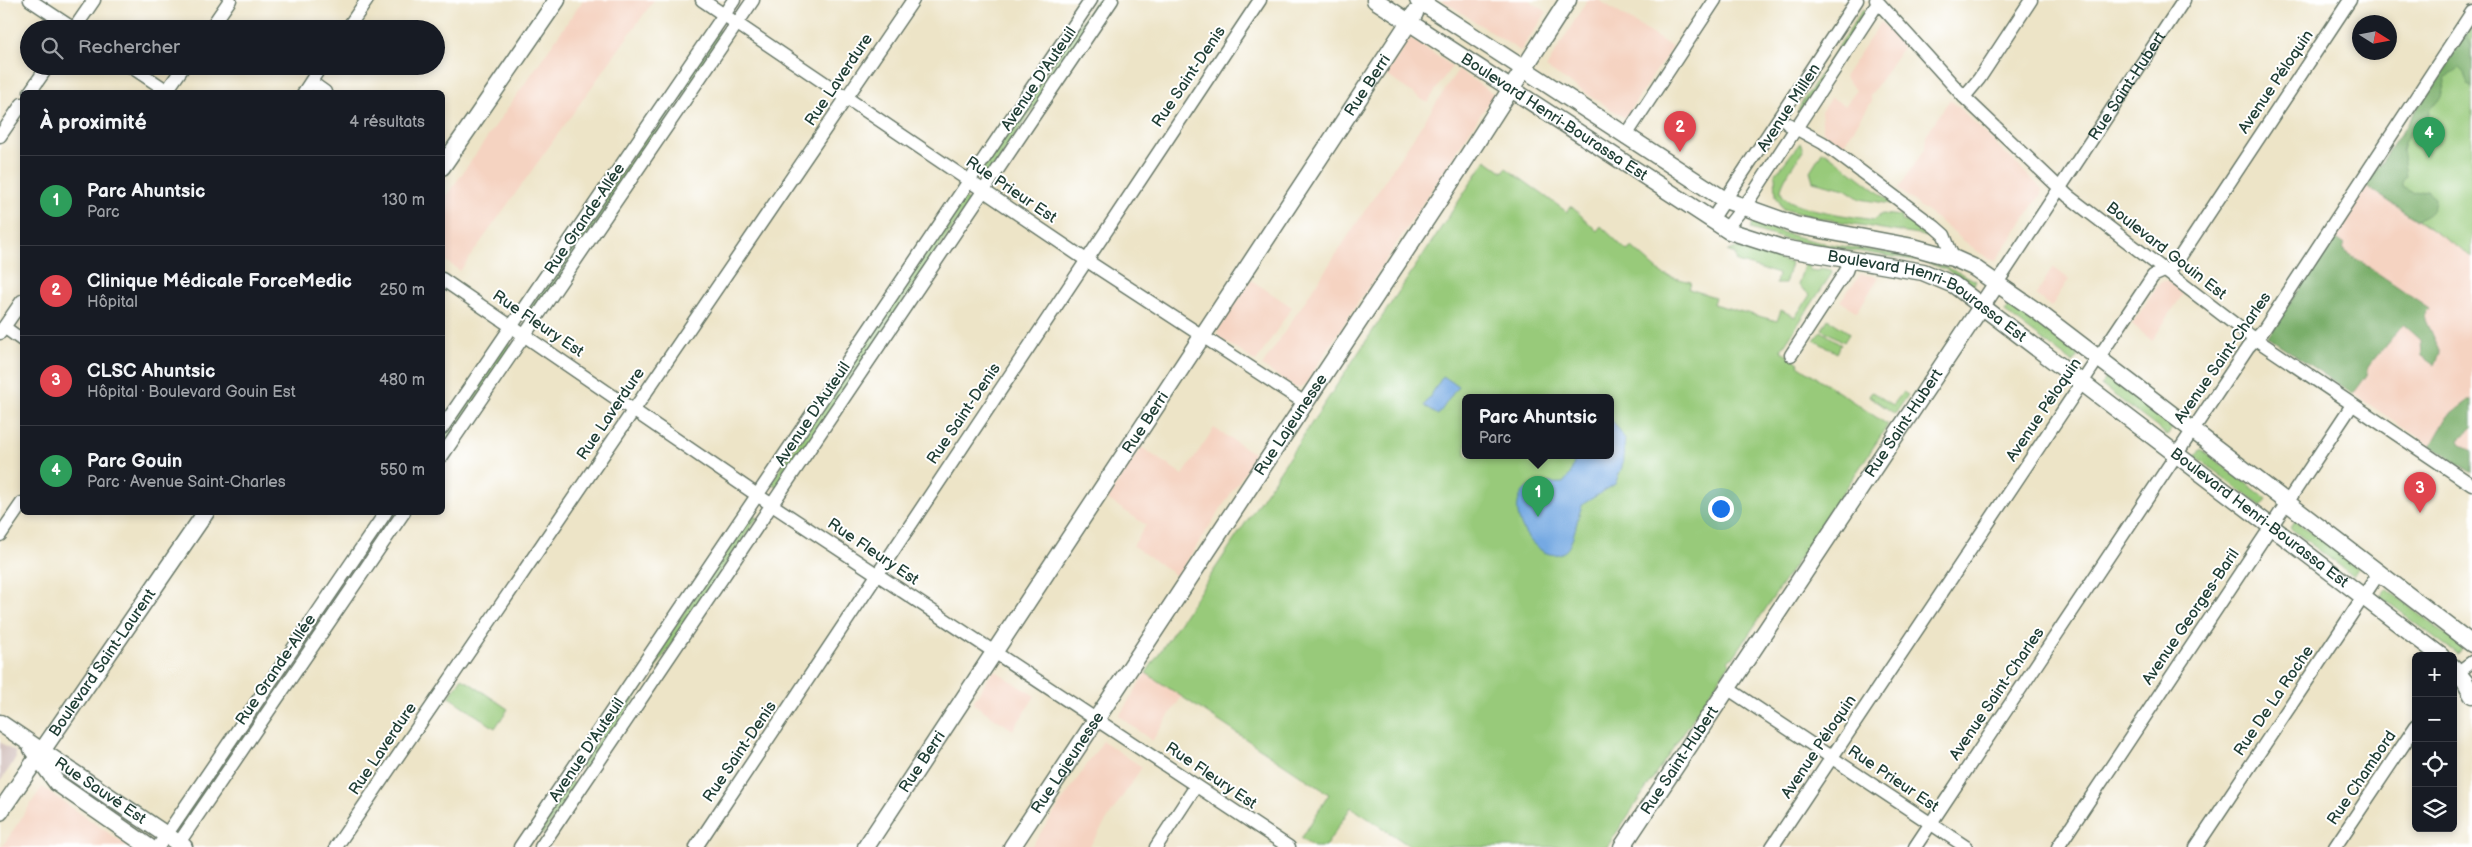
<!DOCTYPE html>
<html lang="fr">
<head>
<meta charset="utf-8">
<style>
  :root { --surface:#171b24; --page:#20242c; --text:#f1f3f6; --muted:#9ea1a6; --line:#363941; --accent:#d690ce }
  body { margin:0; font-family:"Balsamiq Sans",sans-serif; background:var(--page); color:var(--text) }
  .controls { position:absolute; right:15px; bottom:15px; display:grid; overflow:hidden; border-radius:8px; box-shadow:0 2px 8px #0003 }
  .controls button { width:45px; height:45px; display:grid; place-items:center; padding:0; border:0; border-bottom:1px solid var(--line); background:var(--surface); color:var(--text); font:25px sans-serif }
  .compass { position:absolute; left:2352px; top:15px; width:45px; height:45px; border-radius:50%; background:var(--surface); box-shadow:0 2px 8px #0003; rotate:101deg }
  .you { position:absolute; left:1720px; top:508px; width:18px; height:18px; margin:-12px; border:4px solid #fff; border-radius:50%; background:#1a73e8; box-shadow:0 0 0 8px #1a73e833 }
  .badge { display:grid; place-items:center; width:32px; height:32px; border-radius:50%; background:var(--accent); color:#fff; font-size:16px; font-weight:700 }
  .pin { position:absolute; translate:-50% -41px; filter:drop-shadow(0 1px 2px #0008) }
  .pin::after { content:''; position:absolute; top:26px; width:18px; height:15px; background:inherit; clip-path:polygon(0 0,100% 0,50% 100%) }
  .popup { position:absolute; left:1462px; top:394px; width:152px; height:65px; box-sizing:border-box; display:grid; place-content:center; border-radius:8px; background:var(--surface); filter:drop-shadow(0 1px 4px #0005); font-size:16px; white-space:nowrap; color:var(--muted) }
  .popup b { font-size:19px; color:var(--text) }
  .popup::after { content:''; position:absolute; left:50%; top:100%; margin-left:-10px; border:10px solid transparent; border-top-color:var(--surface) }
  .list { margin:0; padding:0; list-style:none }
  h2 { display:flex; justify-content:space-between; align-items:center; height:65px; margin:0; padding:0 20px; font-size:21px }
  h2 small { font-size:16px; font-weight:400; color:var(--muted) }
  .list li { display:grid; grid-template-columns:32px 1fr auto; gap:15px; align-items:center; box-sizing:border-box; height:90px; padding:0 20px; border-top:1px solid var(--line) }
  .list b { display:block; font-size:19px; white-space:nowrap }
  .list p { margin:0; font-size:16px; white-space:nowrap; color:var(--muted) }
  .list em { font-size:16px; font-style:normal; color:var(--muted) }
  .icon { flex:none; width:28px; height:28px; fill:none; stroke:currentColor; stroke-width:2; stroke-linecap:round; stroke-linejoin:round }
  .map { position:relative; flex:none; width:2472px; height:847px; overflow:hidden }
  .search { position:absolute; background:var(--surface); box-shadow:0 2px 8px #0003; left:20px; top:20px; width:425px; height:55px; display:flex; align-items:center; gap:12px; box-sizing:border-box; padding:0 18px; border-radius:28px; color:var(--muted); font-size:19px }
  .panel { position:absolute; background:var(--surface); box-shadow:0 2px 8px #0003; left:20px; top:90px; width:425px; height:425px; border-radius:8px }
  .map>svg:first-child { display:block }
  .built { fill:#f5d3c1 }
  .industrial { fill:#d1c0bc }
  .green { fill:#98ca7a; stroke:#5c8457; fill-rule:evenodd }
  .forest { fill:#7aae6a; stroke:#4c764f }
  .water { fill:#75a9e2; stroke:#4a738b }
  .lines { fill:none; stroke-linecap:round; stroke-linejoin:round }
  .minor-casing { stroke:#677767; stroke-width:15 }
  .major-casing { stroke:#677767; stroke-width:19 }
  .minor { stroke:#fff; stroke-width:12 }
  .major { stroke:#fff; stroke-width:16 }
  .labels { text-anchor:middle; dominant-baseline:central; stroke-width:4; stroke-linejoin:round; paint-order:stroke }
  .street-label { font-size:16px; fill:#1f3d34; stroke:#fff }
</style>
</head>
<body>
<div class="map">
<svg width="2472" height="847" viewBox="0 0 2472 847">
  <rect width="100%" height="100%" fill="#fff"/>
  <filter id="ink" filterUnits="userSpaceOnUse"><feTurbulence type="fractalNoise" baseFrequency=".02" numOctaves="2"/><feDisplacementMap in="SourceGraphic" scale="10" xChannelSelector="R" yChannelSelector="G"/><feConvolveMatrix kernelMatrix="1 2 1 2 8 2 1 2 1" color-interpolation-filters="sRGB"/></filter>
  <filter id="wash" filterUnits="userSpaceOnUse"><feTurbulence type="fractalNoise" baseFrequency=".0096" numOctaves="4" result="noise"/><feDisplacementMap in="SourceGraphic" scale="20" xChannelSelector="R" yChannelSelector="G"/><feGaussianBlur stdDeviation="1.12" result="paint"/><feColorMatrix in="noise" values="0 0 0 0 0 0 0 0 0 0 0 0 0 0 0 0 0 1.4 0 .05"/><feComposite in="paint" operator="in"/></filter>
  <g filter="url(#wash)">
    <rect width="100%" height="100%" fill="#ede4c7"/>
    <!-- built -->
    <path class="built" d="M583 0H654L460 271 443 259V201Z
      M1442 0H1529L1547 12 1520 51Z
      M1587 0H1599L1672 47 1625 118 1546 68Z
      M1881 22 1903 47 1870 96 1872 101 1842 147 1823 132 1821 112 1831 97 1845 106 1856 90 1844 77Z
      M1410 38 1452 66 1427 103 1386 75Z
      M1458 70 1494 94 1305 384 1299 388 1294 387 1262 366Z
      M1950 99 2042 189 2040 196 1995 262 1977 251 1898 189 1925 149 1926 135Z
      M2366 186 2472 257V473L2268 337Z
      M2053 267 2069 279 2051 307 2036 295Z
      M1861 274 1879 277 1857 312 1840 301Z
      M1251 280 1292 307 1256 362 1217 336 1218 330Z
      M2161 281H2168L2183 294 2152 341 2132 324Z
      M1214 428 1256 455 1177 576 1133 546 1146 525 1107 499 1141 447 1183 475Z
      M994 670 1035 696 1013 730 972 703Z
      M1146 673 1182 696 1152 741 1119 716Z
      M1103 741 1142 767 1089 847H1031Z
      M42 787 129 847H2Z"/>
    <!-- industrial -->
    <path class="industrial" d="M0 742 15 752 16 758 0 782Z"/>
    <!-- green -->
    <path class="green" d="M1096 0H1107L987 177 980 173Z
      M1863 9 1866 11 1800 112 1798 110 1803 101Z
      M2472 25V257L2366 186Z
      M718 30 725 35 531 320 524 316Z
      M1800 143 1803 151C1797 160 1780 182 1781 192 1784 209 1857 217 1874 220L1882 214 1901 216V221L1907 222 1908 217 1930 232 1935 238 1813 217 1783 209 1776 196 1775 175Z
      M1822 152H1826L1891 202V204L1860 199 1845 189 1813 181 1810 171Z
      M1486 160 1503 172 1506 168 1567 212 1571 206 1597 231 1601 226 1627 251 1632 247 1663 275 1691 282 1689 289 1715 297 1713 304 1777 321 1781 310 1795 317 1810 295 1798 285 1804 265 1809 266V270L1819 271 1820 268 1831 270 1832 273 1781 350 1799 363 1798 365 1888 425 1733 658 1731 657 1728 661 1730 663 1607 847H1411L1351 807 1325 847H1314L1301 839 1329 794 1146 673ZM1466 398H1610V456H1466Z
      M963 198 970 202 778 487 771 483Z
      M1753 222C1774 230 1796 237 1818 242 1873 252 1927 254 1976 281L1973 287 1947 270 1925 262 1788 240 1750 229Z
      M1737 248 1791 263 1785 284H1776L1778 274 1737 262 1735 254 1727 251Z
      M2011 304 2079 356 2073 363 2005 312Z
      M1828 319 1848 332 1849 334 1844 342 1822 329Z
      M1821 331 1841 344 1837 353 1814 340Z
      M507 342 512 346 443 448V436Z
      M2107 377 2173 427 2167 435 2101 385Z
      M1872 392 1893 405 1903 392 1908 395 1895 414 1869 396Z
      M2201 449 2267 499 2261 506 2195 456Z
      M750 514 757 518 587 769 581 766Z
      M2295 520 2358 568 2353 576 2290 528Z
      M2387 589 2458 644 2462 650 2457 654 2381 597Z
      M338 592 341 595 182 830 177 827Z
      M462 678 508 709 495 728 449 697Z
      M571 781 576 785 543 834 539 832 538 830Z"/>
    <!-- forest -->
    <path class="forest" d="M2467 32 2472 49V88L2468 85 2464 72 2459 67 2446 78 2441 97 2430 110 2427 120 2409 134 2404 143 2402 151 2406 176 2402 182V187L2413 193 2426 190 2435 197C2435 212 2429 215 2417 220L2366 186Z
      M2333 237 2344 245 2342 249 2429 308 2425 314V320L2440 353 2435 365 2422 356 2421 340 2403 324 2368 367 2367 375 2353 394 2268 337Z
      M2468 401H2472V427L2459 439 2461 444 2472 451V473L2431 446 2448 416Z"/>
    <!-- water -->
    <path class="water" d="M1443 376 1458 386 1438 415 1424 406Z
      M1611 419 1625 439 1622 467 1615 484 1583 504C1577 515 1574 545 1565 551 1538 571 1494 501 1533 485 1542 481 1553 484 1563 483L1570 475 1576 456H1610Z"/>
  </g>
  <g filter="url(#ink)">
    <g class="lines">
      <!-- minor casing -->
      <g class="minor-casing">
        <g id="minor">
          <path d="M30 0 74 29"/>
          <path d="M702 0 1095 266 1305 403"/>
          <path d="M1876 0 1964 97 2068 196 2245 332 2472 485"/>
          <path d="M74 29 94 0"/>
          <path d="M210 29 230 0"/>
          <path d="M347 29 367 0"/>
          <path d="M130 66 169 92"/>
          <path d="M311 82 325 92"/>
          <path d="M30 92 48 66"/>
          <path d="M166 92 184 66"/>
          <path d="M304 92 321 66"/>
          <path d="M1964 97 1979 79 2031 0"/>
          <path d="M1788 124 1823 143 1935 227 1944 235 1953 258"/>
          <path d="M0 136 22 104"/>
          <path d="M1625 137 1715 0"/>
          <path d="M1711 221 1857 0"/>
          <path d="M1726 229 1751 197 1878 3"/>
          <path d="M442 279 757 495 1289 847"/>
          <path id="s1" d="M1997 283 2184 0"/>
          <path d="M4 327 22 340"/>
          <path d="M0 333 22 301"/>
          <path d="M1791 355 1846 271 1850 260"/>
          <path d="M442 428 734 0"/>
          <path d="M442 456 753 0"/>
          <path d="M0 535 22 503"/>
          <path d="M2453 676 2472 662"/>
          <path d="M1727 688 1966 847"/>
          <path d="M158 847 386 512"/>
          <path d="M176 847 404 512"/>
          <path d="M336 847 913 0"/>
          <path d="M520 847 1091 0"/>
          <path d="M541 847 1112 0"/>
          <path d="M696 847 1260 0"/>
          <path d="M1156 847 1196 786"/>
          <path d="M1772 847 2153 276 2171 268 2176 263 2350 0"/>
          <path d="M1915 847 2248 347 2263 331 2472 12"/>
          <path d="M2058 847 2352 405"/>
          <path d="M2196 847 2379 573"/>
          <path d="M2335 847 2416 726"/>
        </g>
      </g>
      <!-- major casing -->
      <g class="major-casing">
        <g id="major">
          <path id="s2" d="M1375 0 1729 231 1782 248 1923 272 1954 285 2441 656"/>
          <path d="M1418 0 1725 200 1795 225 1913 247 1953 258 1973 267 2038 312 2472 644"/>
          <path d="M442 167 557 0"/>
          <path d="M2453 667 2465 682 2472 695"/>
          <path id="s3" d="M0 723 184 847"/>
          <path d="M32 749 57 783 149 847"/>
          <path id="s4" d="M0 812 206 512"/>
          <path id="s5" d="M866 847 1415 13"/>
          <path id="s6" d="M1012 847 1449 185 1568 0"/>
          <path id="s7" d="M1622 847 1997 283"/>
        </g>
      </g>
      <!-- minor -->
      <use href="#minor" class="minor"/>
      <!-- major -->
      <use href="#major" class="major"/>
    </g>
  </g>
  <g class="labels">
    <!-- street labels -->
    <g class="street-label">
      <text transform="translate(1189 77) rotate(-56)">Rue Saint-Denis</text>
      <text transform="translate(1039 79) rotate(-56)">Avenue D'Auteuil</text>
      <text transform="translate(839 80) rotate(-56)">Rue Laverdure</text>
      <text transform="translate(2276 82) rotate(-56)">Avenue Péloquin</text>
      <text stroke="none"><textPath href="#s5" startOffset="912">Rue Berri</textPath></text>
      <text stroke="none"><textPath href="#s1" startOffset="236">Rue Saint-Hubert</textPath></text>
      <text transform="translate(1789 108) rotate(-57)">Avenue Millen</text>
      <text stroke="none"><textPath href="#s2" startOffset="214">Boulevard Henri-Bourassa Est</textPath></text>
      <text transform="translate(1011 190) rotate(34)">Rue Prieur Est</text>
      <text transform="translate(585 219) rotate(-56)">Rue Grande-Allée</text>
      <text transform="translate(2166 251) rotate(38)">Boulevard Gouin Est</text>
      <text stroke="none"><textPath href="#s2" startOffset="634">Boulevard Henri-Bourassa Est</textPath></text>
      <text transform="translate(538 324) rotate(34)">Rue Fleury Est</text>
      <text transform="translate(2223 358) rotate(-55)">Avenue Saint-Charles</text>
      <text transform="translate(2044 410) rotate(-56)">Avenue Péloquin</text>
      <text transform="translate(611 414) rotate(-56)">Rue Laverdure</text>
      <text transform="translate(813 414) rotate(-56)">Avenue D'Auteuil</text>
      <text transform="translate(964 414) rotate(-56)">Rue Saint-Denis</text>
      <text stroke="none"><textPath href="#s5" startOffset="508">Rue Berri</textPath></text>
      <text stroke="none"><textPath href="#s6" startOffset="506">Rue Lajeunesse</textPath></text>
      <text stroke="none"><textPath href="#s7" startOffset="509">Rue Saint-Hubert</textPath></text>
      <text stroke="none"><textPath href="#s2" startOffset="1039">Boulevard Henri-Bourassa Est</textPath></text>
      <text transform="translate(873 552) rotate(34)">Rue Fleury Est</text>
      <text transform="translate(2191 617) rotate(-56)">Avenue Georges-Baril</text>
      <text stroke="none"><textPath href="#s4" startOffset="181">Boulevard Saint-Laurent</textPath></text>
      <text transform="translate(276 670) rotate(-56)">Rue Grande-Allée</text>
      <text transform="translate(1997 694) rotate(-56)">Avenue Saint-Charles</text>
      <text transform="translate(2274 701) rotate(-56)">Rue De La Roche</text>
      <text transform="translate(1819 747) rotate(-56)">Avenue Péloquin</text>
      <text transform="translate(383 749) rotate(-56)">Rue Laverdure</text>
      <text transform="translate(587 750) rotate(-56)">Avenue D'Auteuil</text>
      <text transform="translate(740 752) rotate(-56)">Rue Saint-Denis</text>
      <text stroke="none"><textPath href="#s7" startOffset="104">Rue Saint-Hubert</textPath></text>
      <text stroke="none"><textPath href="#s5" startOffset="102">Rue Berri</textPath></text>
      <text stroke="none"><textPath href="#s6" startOffset="101">Rue Lajeunesse</textPath></text>
      <text transform="translate(1211 776) rotate(34)">Rue Fleury Est</text>
      <text transform="translate(2362 778) rotate(-56)">Rue Chambord</text>
      <text transform="translate(1893 779) rotate(34)">Rue Prieur Est</text>
      <text stroke="none"><textPath href="#s3" startOffset="121">Rue Sauvé Est</textPath></text>
    </g>
  </g>
</svg>
<div class="controls">
<button>+</button>
<button>−</button>
<button><svg class="icon" aria-label="locate" viewBox="0 0 24 24"><circle cx="12" cy="12" r="6"/><path d="M12 2v4M12 18v4M2 12h4M18 12h4"/></svg></button>
<button><svg class="icon" aria-label="layers" viewBox="0 0 24 24"><path d="M12 4l9 5-9 5-9-5zM3 14l9 5 9-5"/></svg></button>
</div>
<svg class="compass" viewBox="-18 -18 36 36"><path d="M0-13l5 13h-10z" fill="#e53935"/><path d="M0 13l5-13h-10z" fill="#9ea1a6"/></svg>
<div class="you"></div>
<div class="pin badge" style="left:1538px;top:517px;background:#2e9e5b">1</div>
<div class="popup"><b>Parc Ahuntsic</b>Parc</div>
<div class="pin badge" style="left:1680px;top:152px;background:#e0444e">2</div>
<div class="pin badge" style="left:2420px;top:513px;background:#e0444e">3</div>
<div class="pin badge" style="left:2429px;top:158px;background:#2e9e5b">4</div>
<div class="search"><svg class="icon" aria-label="search" viewBox="0 0 24 24"><circle cx="10" cy="10" r="6"/><path d="M15 15l6 6"/></svg>Rechercher</div>
<section class="panel">
<h2>À proximité<small>4 résultats</small></h2>
<ul class="list">
<li><span class="badge" style="background:#2e9e5b">1</span><div><b>Parc Ahuntsic</b><p>Parc</p></div><em>130 m</em></li>
<li><span class="badge" style="background:#e0444e">2</span><div><b>Clinique Médicale ForceMedic</b><p>Hôpital</p></div><em>250 m</em></li>
<li><span class="badge" style="background:#e0444e">3</span><div><b>CLSC Ahuntsic</b><p>Hôpital · Boulevard Gouin Est</p></div><em>480 m</em></li>
<li><span class="badge" style="background:#2e9e5b">4</span><div><b>Parc Gouin</b><p>Parc · Avenue Saint-Charles</p></div><em>550 m</em></li>
</ul>
</section>
</div>
</body>
</html>
